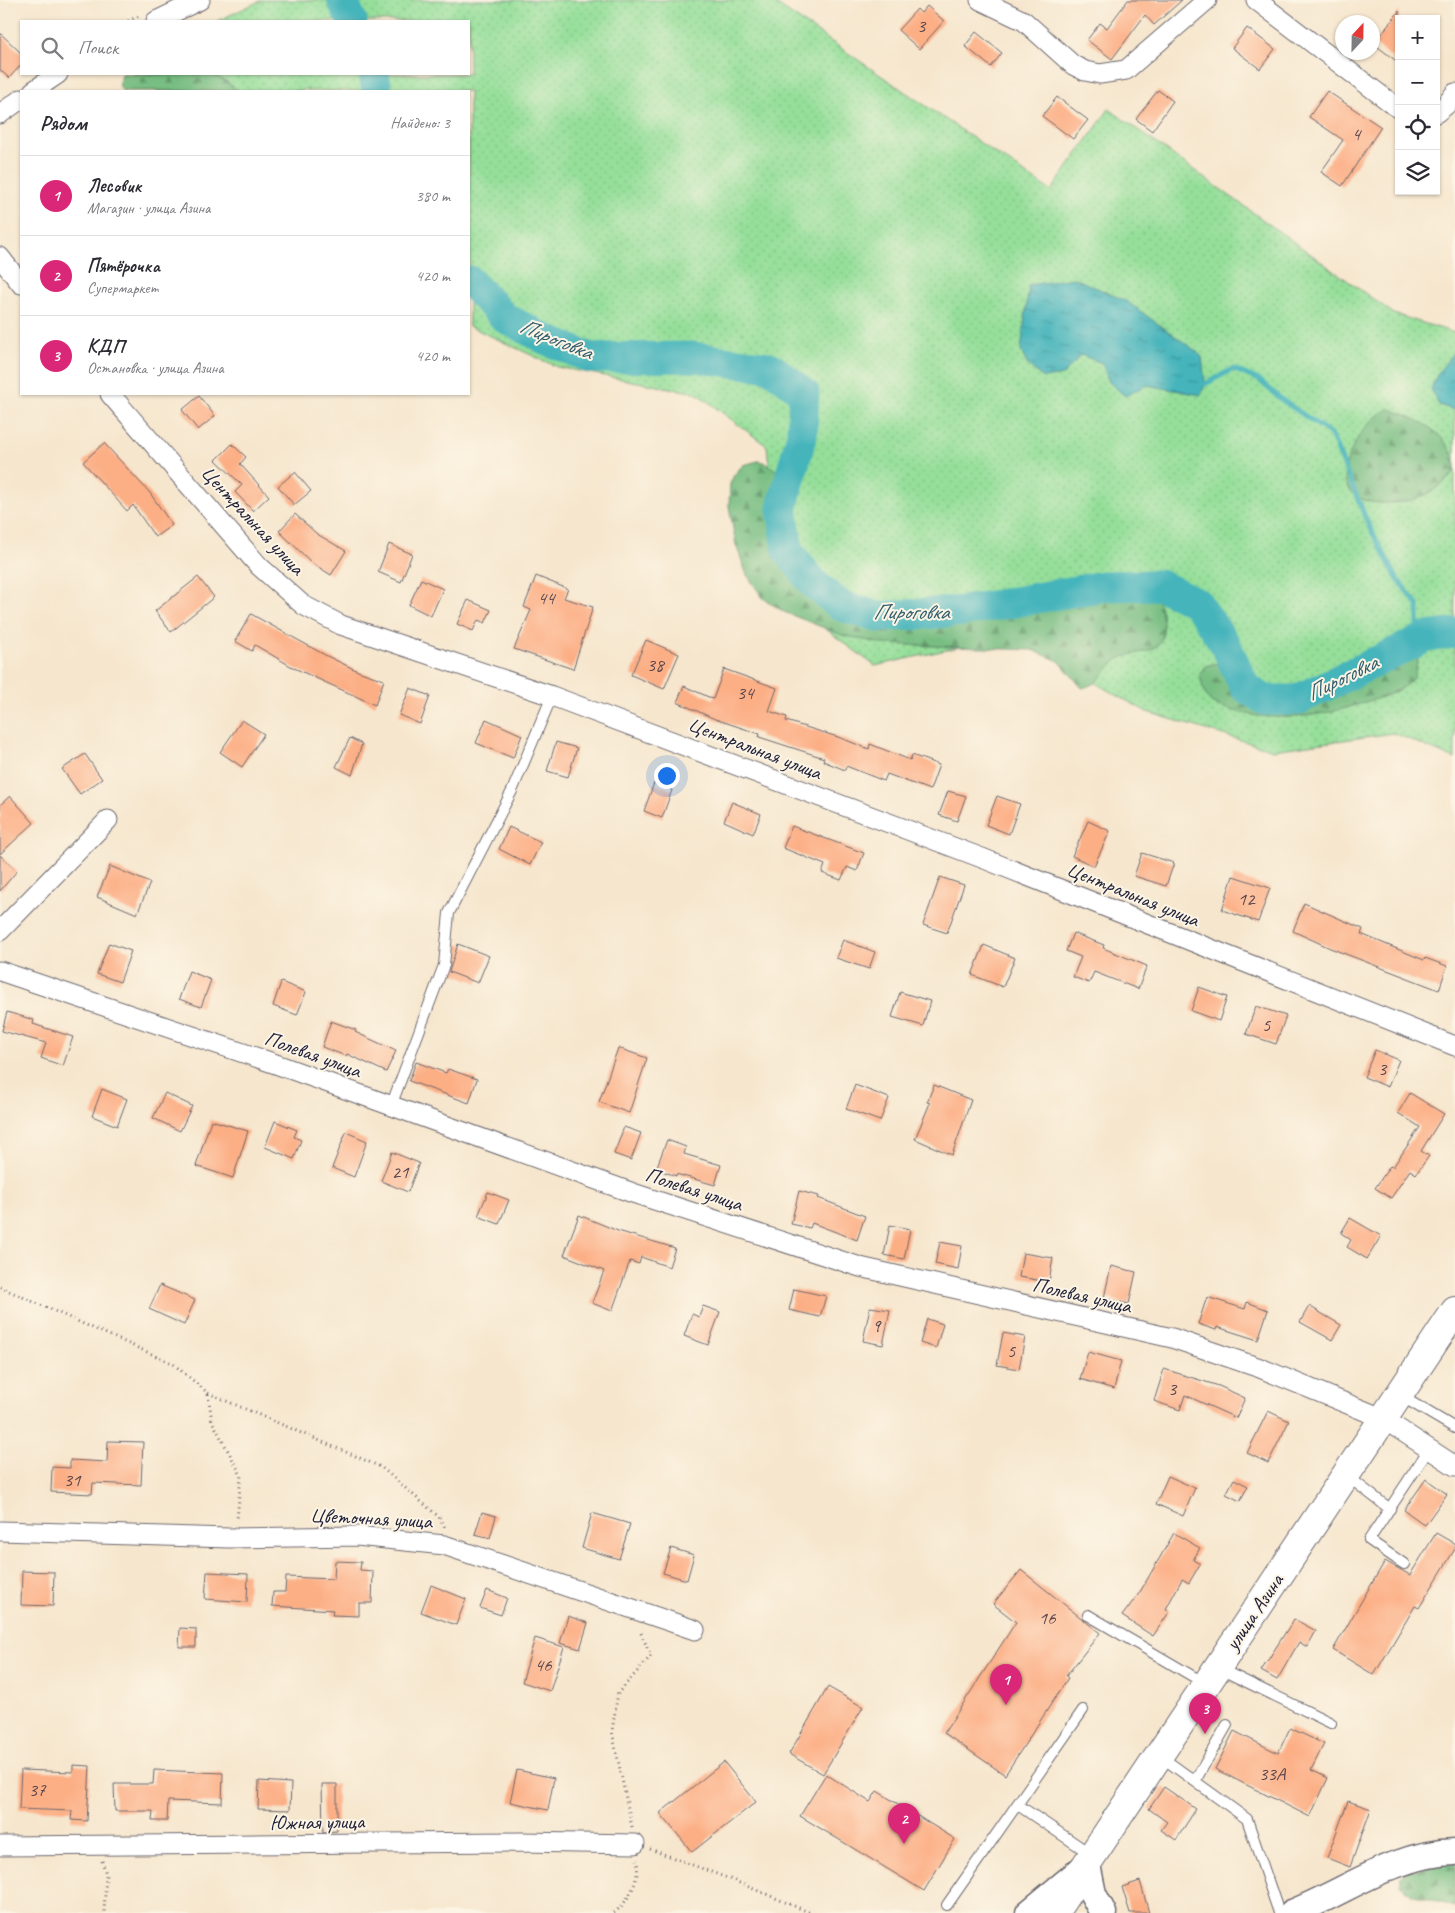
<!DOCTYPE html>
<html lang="ru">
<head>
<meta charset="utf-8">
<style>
  :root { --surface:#fff; --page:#f2f2f3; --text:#2b2b33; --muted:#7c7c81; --line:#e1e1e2; --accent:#db2777 }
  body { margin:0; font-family:Caveat,sans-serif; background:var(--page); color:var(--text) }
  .controls { position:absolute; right:15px; top:15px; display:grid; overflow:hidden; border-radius:0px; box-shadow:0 1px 4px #0004 }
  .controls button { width:45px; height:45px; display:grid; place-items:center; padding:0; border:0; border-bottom:1px solid var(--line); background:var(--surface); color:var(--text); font:25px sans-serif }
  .compass { position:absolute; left:1335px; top:15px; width:45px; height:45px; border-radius:50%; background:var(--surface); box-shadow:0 1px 4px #0004; rotate:22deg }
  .you { position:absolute; left:666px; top:775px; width:18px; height:18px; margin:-12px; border:4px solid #fff; border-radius:50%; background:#1a73e8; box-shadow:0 0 0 8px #1a73e833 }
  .badge { display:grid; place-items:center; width:32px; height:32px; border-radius:50%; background:var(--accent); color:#fff; font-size:16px; font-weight:700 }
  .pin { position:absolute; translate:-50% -41px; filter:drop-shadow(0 1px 2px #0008) }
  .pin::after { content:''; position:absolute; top:26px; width:18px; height:15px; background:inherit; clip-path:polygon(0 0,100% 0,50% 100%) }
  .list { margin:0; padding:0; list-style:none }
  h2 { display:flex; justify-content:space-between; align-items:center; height:65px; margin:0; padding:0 20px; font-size:21px }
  h2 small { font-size:16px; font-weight:400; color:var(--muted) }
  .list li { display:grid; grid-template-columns:32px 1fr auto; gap:15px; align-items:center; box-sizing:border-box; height:80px; padding:0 20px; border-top:1px solid var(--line) }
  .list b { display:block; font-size:19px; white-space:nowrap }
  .list p { margin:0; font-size:16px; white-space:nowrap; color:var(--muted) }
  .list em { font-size:16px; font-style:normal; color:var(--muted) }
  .icon { flex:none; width:28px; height:28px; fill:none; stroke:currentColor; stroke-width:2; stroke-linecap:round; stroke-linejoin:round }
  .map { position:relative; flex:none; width:1455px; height:1913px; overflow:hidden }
  .search { position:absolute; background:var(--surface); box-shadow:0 1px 4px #0004; left:20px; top:20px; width:450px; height:55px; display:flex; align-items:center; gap:12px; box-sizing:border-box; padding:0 18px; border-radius:0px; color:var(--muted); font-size:19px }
  .panel { position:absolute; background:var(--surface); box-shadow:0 1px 4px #0004; left:20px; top:90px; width:450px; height:305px; border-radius:0px }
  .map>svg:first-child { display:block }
  .grass { fill:url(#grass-dots); stroke:#5c806a }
  .forest { fill:url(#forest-firs); stroke:#4d705e }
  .water { fill:url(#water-ripples); stroke:#336b7b }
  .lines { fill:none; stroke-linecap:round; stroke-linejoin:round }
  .stream { stroke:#44b4bb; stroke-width:5 }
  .river { stroke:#44b4bb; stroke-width:31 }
  .building { fill:#fcae84 }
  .lane-casing { stroke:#6c676e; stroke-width:12 }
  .street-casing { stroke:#6c676e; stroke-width:21 }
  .secondary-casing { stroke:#6c676e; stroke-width:29 }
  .primary-casing { stroke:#6c676e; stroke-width:30 }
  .path { stroke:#6c676e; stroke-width:3; stroke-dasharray:1 4; stroke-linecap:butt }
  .lane { stroke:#fff; stroke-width:10 }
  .street { stroke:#fff; stroke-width:19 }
  .secondary { stroke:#fff; stroke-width:26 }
  .primary { stroke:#fff; stroke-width:28 }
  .labels { text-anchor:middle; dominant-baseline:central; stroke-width:4; stroke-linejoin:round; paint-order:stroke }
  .number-label { font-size:19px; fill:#58454d }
  .street-label { font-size:21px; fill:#22223b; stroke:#fcf5e5 }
  .water-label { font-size:22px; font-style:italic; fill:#305c6e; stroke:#fcf5e5 }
</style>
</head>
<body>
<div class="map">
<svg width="1455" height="1913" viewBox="0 0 1455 1913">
  <defs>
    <pattern id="grass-dots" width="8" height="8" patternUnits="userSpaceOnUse" patternTransform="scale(1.25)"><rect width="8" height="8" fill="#95df9a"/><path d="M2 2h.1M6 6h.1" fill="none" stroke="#80bf86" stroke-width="1.8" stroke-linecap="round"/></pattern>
    <pattern id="forest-firs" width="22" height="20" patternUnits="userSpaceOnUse" patternTransform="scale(1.25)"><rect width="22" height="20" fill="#78be82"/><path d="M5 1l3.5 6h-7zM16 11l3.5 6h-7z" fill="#629a6c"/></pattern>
    <pattern id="water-ripples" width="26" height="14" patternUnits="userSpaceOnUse" patternTransform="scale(1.25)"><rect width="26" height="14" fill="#44b4bb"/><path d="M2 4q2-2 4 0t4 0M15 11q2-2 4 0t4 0" fill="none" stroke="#389299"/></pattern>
  </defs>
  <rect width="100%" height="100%" fill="#fcf5e5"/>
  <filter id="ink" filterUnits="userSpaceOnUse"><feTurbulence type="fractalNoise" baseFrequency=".02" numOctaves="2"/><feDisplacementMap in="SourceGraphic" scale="10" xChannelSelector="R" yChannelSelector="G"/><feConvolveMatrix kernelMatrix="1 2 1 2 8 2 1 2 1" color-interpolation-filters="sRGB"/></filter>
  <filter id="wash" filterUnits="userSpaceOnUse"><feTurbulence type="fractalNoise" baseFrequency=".0096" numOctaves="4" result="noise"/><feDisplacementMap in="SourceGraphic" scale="20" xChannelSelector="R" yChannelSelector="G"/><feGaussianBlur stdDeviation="1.12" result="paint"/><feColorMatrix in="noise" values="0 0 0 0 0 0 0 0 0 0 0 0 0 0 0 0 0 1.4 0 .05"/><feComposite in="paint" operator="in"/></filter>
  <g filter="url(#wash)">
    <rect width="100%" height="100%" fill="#f6e6cd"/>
    <!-- grass -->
    <path class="grass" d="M262 0H770L1051 191 1109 109 1394 314 1455 333V759L1394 733 1273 750 1147 712 1075 672 1060 631 977 643 875 666 783 597 767 446 696 393 557 367 469 326V91H308L307 89 300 91H155L123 74H469V21H217Z"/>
    <!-- forest -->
    <path class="forest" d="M122 74H210L226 81 238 91H123L119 85Z
      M1390 409C1417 419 1447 431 1454 461 1455 466 1455 471 1452 475 1447 481 1437 487 1431 492 1412 505 1355 512 1346 483 1340 458 1367 416 1390 409Z
      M758 461C768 462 773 468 780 474 810 502 770 522 778 547 784 569 832 606 853 615 918 645 989 609 1054 599 1084 595 1115 595 1145 592 1158 597 1160 602 1162 615 1170 663 1136 645 1115 662 1101 674 1102 683 1082 688L1059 661 1032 650 883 644 842 635 784 612 763 598 747 575 736 545 729 506 730 484 734 475 743 465Z
      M1390 643C1409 644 1421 645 1416 668 1415 674 1413 680 1407 684 1396 693 1383 697 1369 701 1325 716 1277 724 1231 710 1226 708 1218 707 1213 703 1203 696 1202 685 1200 674L1205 666 1223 662 1239 670 1261 688 1279 692 1306 686 1353 657Z
      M1455 1861V1907L1412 1894 1400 1885V1877L1407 1871Z"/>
    <!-- water -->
    <path class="water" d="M1074 278 1126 301 1196 351 1202 357 1205 384 1201 395 1147 385 1125 396 1109 382 1102 363 1081 355 1063 375 1043 378 1027 364 1021 351 1029 285Z
      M1455 350V410L1439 405 1431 389 1437 375Z"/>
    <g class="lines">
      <!-- stream -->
      <path class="stream" d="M1205 384 1233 369 1259 380 1282 400 1331 434 1369 526 1398 580 1418 605V627L1427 637"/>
      <!-- river -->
      <path class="river" d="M342 0 352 21
        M374 74 377 91
        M469 281 505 318 547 340 591 358 693 357 770 367 804 393 802 434 782 508 788 551 814 584 841 606 878 617 964 611 1104 586 1160 585 1197 603 1225 644 1245 687 1265 700H1297L1427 637 1455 633"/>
    </g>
    <g id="blocks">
      <!-- building -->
      <path class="building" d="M1128 0H1182L1154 25 1145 15 1112 59 1087 40 1100 23 1107 28Z
        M927 6 944 21 919 49 898 30 917 9 921 13Z
        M1399 11V63L1374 44Z
        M1247 28 1275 49 1260 69 1232 48Z
        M976 32 1002 53 991 67 965 46Z
        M0 33 21 53V65L9 78 0 70Z
        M1158 90 1173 101 1152 131 1136 119Z
        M1327 91 1381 127 1342 186 1321 172 1343 140 1309 117Z
        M1057 97 1088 120 1073 139 1042 116Z
        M199 396 215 416 198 430 182 410Z
        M104 443 150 493 172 525 155 537 133 505 127 511 83 462Z
        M232 444 246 457 240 464 269 496 253 511 235 492 242 485 216 460Z
        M295 472 311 491 294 505 278 486Z
        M295 514 317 534 346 551 331 575 312 563 279 531Z
        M389 544 412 554 401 582 378 572Z
        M536 576 568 589 564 598 593 607 573 669 514 649 531 610 524 607Z
        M198 577 214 597 171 632 155 611Z
        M421 579 443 589 431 616 409 605Z
        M468 600 491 610 485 623 478 620 473 631 457 624Z
        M251 614 325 655 358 671 384 680 375 705 294 668 255 645 252 651 235 641Z
        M646 640 679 654 664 689 631 675Z
        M724 669 777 688 769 711 787 717 786 721 838 737 869 749 870 744 910 760 912 755 939 765 930 790 887 774 884 781 846 766 845 770 823 761 824 758 759 737 760 734 715 719 677 702 684 686 713 699Z
        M410 688 430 696 420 724 399 715Z
        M486 719 522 735 513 758 476 743Z
        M242 720 264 734 242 767 220 752Z
        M350 738 362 744 352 775 336 767Z
        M556 742 577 748 568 777 547 771Z
        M85 754 102 779 80 794 62 769Z
        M654 783 672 790 662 818 644 811Z
        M948 791 966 796 957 821 939 815Z
        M10 796 34 823 0 854V805Z
        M997 796 1020 804 1009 834 986 825Z
        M732 802 761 814 753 834 724 821Z
        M1088 821 1110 831 1094 866 1072 856Z
        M792 826 864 853 857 871 847 867 841 880 822 873 825 865 783 848Z
        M509 827 541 842 530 865 499 849Z
        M1142 853 1174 863 1166 886 1134 876Z
        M0 855 17 871 0 891Z
        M110 866 150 883 137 914 97 897Z
        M1233 876 1270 888 1258 922 1222 910Z
        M940 877 964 885 947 933 923 925Z
        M1304 903 1363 929 1361 934 1424 960 1425 958 1447 966 1439 990 1330 948 1293 931Z
        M1073 933 1104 945 1103 948 1147 966 1138 989 1094 972 1089 983 1073 977 1081 957 1066 951Z
        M843 940 875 952 869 969 836 958Z
        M109 943 131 951 120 982 97 974Z
        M458 944 489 956 478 983 449 972Z
        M984 945 1015 958 1003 987 972 975Z
        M189 971 211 980 201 1007 179 999Z
        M281 982 306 992 297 1015 273 1006Z
        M1199 987 1227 997 1219 1021 1191 1011Z
        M900 992 930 1001 923 1026 892 1017Z
        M1256 1006 1286 1016 1276 1044 1246 1034Z
        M7 1012 34 1020 33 1024 73 1037 63 1066 41 1058 46 1043 2 1031Z
        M331 1021 356 1030 355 1032 396 1051 386 1072 347 1054 346 1056 322 1047Z
        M618 1048 647 1058 629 1113 599 1102Z
        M1375 1050 1399 1060 1388 1087 1364 1077Z
        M416 1062 446 1073 448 1069 477 1079 469 1103 409 1081Z
        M855 1085 889 1098 880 1121 846 1109Z
        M934 1085 971 1100 952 1155 915 1139 930 1103 927 1102Z
        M102 1089 127 1099 117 1126 92 1116Z
        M165 1093 192 1106 180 1131 153 1118Z
        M1410 1093 1444 1114 1421 1151 1429 1156 1416 1174 1410 1170 1391 1198 1375 1188 1390 1166 1393 1167 1420 1127 1398 1113Z
        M211 1120 248 1131 233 1178 196 1166Z
        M275 1121 297 1130 294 1137 301 1140 294 1159 265 1147Z
        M624 1127 641 1133 631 1160 614 1154Z
        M346 1132 367 1141 354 1177 332 1168Z
        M667 1140 686 1147 684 1154 721 1165 715 1185 676 1174V1176L656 1169Z
        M392 1152 419 1163 408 1192 381 1181Z
        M799 1191 819 1196 818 1198 865 1216 857 1240 812 1223 810 1228 791 1224Z
        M488 1192 509 1200 499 1224 478 1216Z
        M579 1215 618 1231 675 1248 669 1267 641 1257 639 1264 630 1261 612 1311 592 1303 604 1271 564 1255Z
        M1350 1218 1381 1236 1367 1259 1347 1247 1351 1240 1341 1233Z
        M890 1225 910 1229 904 1259 884 1255Z
        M940 1242 962 1246 958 1269 935 1264Z
        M1023 1253 1053 1258 1049 1282 1019 1277Z
        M1111 1266 1136 1272 1129 1304 1104 1298Z
        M160 1285 195 1300 184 1325 149 1309Z
        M794 1289 826 1296 820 1317 789 1310Z
        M1207 1297 1245 1309 1247 1302 1268 1310 1258 1340 1217 1327 1216 1330 1198 1324Z
        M703 1306 720 1312 708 1345 684 1336 692 1314 699 1317Z
        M1309 1306 1341 1325 1332 1340 1300 1322Z
        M870 1307 890 1310 883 1345 863 1341Z
        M927 1319 943 1324 936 1348 920 1343Z
        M1003 1333 1025 1337 1019 1369 997 1365Z
        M1088 1352 1121 1361 1114 1389 1080 1379Z
        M1164 1369 1219 1386 1245 1398 1236 1418 1185 1395 1180 1410 1154 1401Z
        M1268 1411 1289 1421 1268 1463 1247 1453Z
        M108 1441 143 1442 141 1485 93 1483 92 1494 51 1492 52 1467 70 1468V1460L107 1462Z
        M1168 1476 1195 1488 1183 1516 1156 1504Z
        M1234 1479 1248 1486 1240 1501 1226 1494Z
        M1426 1479 1447 1494 1425 1525 1404 1510Z
        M482 1512 496 1516 490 1538 475 1534Z
        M592 1513 630 1524 619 1559 582 1548Z
        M1174 1533 1200 1548 1193 1560 1200 1564 1189 1583 1182 1579 1166 1609 1170 1611 1153 1636 1122 1616 1140 1592Z
        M1436 1533 1455 1544V1549L1419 1608 1415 1606 1374 1675 1333 1650 1385 1561 1410 1575Z
        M671 1548 694 1555 687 1580 663 1573Z
        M335 1561 361 1562 360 1570 373 1571 372 1603H359V1616L332 1615 333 1610 272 1606 273 1592H285L286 1577 334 1579Z
        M1021 1570 1100 1633 1066 1676 1068 1678 1005 1775 944 1733 1016 1622 993 1604Z
        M22 1571 54 1572 53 1606 21 1605Z
        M207 1572 248 1574 247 1602 205 1599Z
        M431 1585 466 1599 456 1625 421 1612Z
        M487 1590 507 1598 501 1615 480 1608Z
        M568 1616 588 1623 580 1649 560 1643Z
        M1294 1619 1316 1631 1307 1647 1299 1642 1277 1680 1261 1671Z
        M180 1628 196 1629V1647H179Z
        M535 1638 564 1647 550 1691 522 1682Z
        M828 1687 863 1707 823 1774 789 1754Z
        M1290 1728 1324 1744 1311 1770 1328 1778 1310 1817 1215 1769 1234 1731 1278 1753Z
        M724 1762 756 1802 692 1852 660 1813Z
        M73 1765 90 1766 87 1821 71 1820 72 1811 19 1809 21 1770 73 1772Z
        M154 1770 223 1773 222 1803 168 1801 167 1821H152L153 1811H115L114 1784H153Z
        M517 1770 554 1778 548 1810 510 1802Z
        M826 1774 870 1802 877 1791 955 1839 924 1891 800 1816Z
        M259 1781 291 1783 290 1810 258 1809Z
        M322 1784H337V1831L323 1832Z
        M1164 1787 1196 1809 1176 1840 1161 1830 1167 1822 1149 1809Z
        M1348 1801 1371 1809 1350 1867 1327 1858Z
        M1140 1881 1149 1913H1130L1122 1887Z"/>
    </g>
  </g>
  <g filter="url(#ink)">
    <use href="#blocks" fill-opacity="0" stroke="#6c676e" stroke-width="1"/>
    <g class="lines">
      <!-- lane casing -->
      <g class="lane-casing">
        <path id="lane" d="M391 1106 444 965 449 913 512 791 552 696
          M1399 1395 1455 1428
          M1346 1475 1390 1509
          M1404 1564 1369 1540 1429 1449
          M1088 1615 1206 1684
          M1218 1668 1331 1723
          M1160 1756 1247 1819 1279 1913
          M1195 1781 1227 1725
          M1018 1805 1092 1855
          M947 1905 1083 1710"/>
      </g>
      <!-- street casing -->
      <g class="street-casing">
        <path id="street" d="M980 0 1024 21 1073 65 1085 71 1100 74 1126 70 1207 0
          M1256 0 1399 109
          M156 21 200 0
          M33 91 58 74
          M1436 113 1446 105 1455 93
          M0 114 21 99
          M0 257 21 284
          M110 394 259 566 303 605 341 625 552 696 982 858 1455 1046
          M0 931 108 820
          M0 971 273 1063 633 1193 860 1267 1172 1338 1260 1368 1382 1418 1455 1466
          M0 1531 229 1538 357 1536 444 1545 695 1630
          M0 1846 521 1842 635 1844"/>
      </g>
      <!-- secondary casing -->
      <g class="secondary-casing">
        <path id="secondary" d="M1029 1913 1087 1865 1093 1894 1103 1913
          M1292 1913C1345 1892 1396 1853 1455 1852"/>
      </g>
      <!-- primary casing -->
      <g class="primary-casing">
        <path id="primary" d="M1054 1913 1455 1311"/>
      </g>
      <!-- path -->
      <path class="path" d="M128 21 139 16
        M0 1287 172 1363 208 1393 381 1467 439 1517 445 1528
        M208 1394 212 1421 241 1475 237 1520
        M632 1827 612 1731 618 1693 651 1656 640 1631
        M650 1849 730 1879 811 1913
        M102 1861 106 1874 104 1913
        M614 1913C629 1901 640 1880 637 1860"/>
      <!-- lane -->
      <use href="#lane" class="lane"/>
      <!-- street -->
      <use href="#street" class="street"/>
      <!-- secondary -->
      <use href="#secondary" class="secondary"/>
      <!-- primary -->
      <use href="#primary" class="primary"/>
    </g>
  </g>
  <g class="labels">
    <!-- number labels -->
    <g class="number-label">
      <text x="921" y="26">3</text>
      <text x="1356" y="134">4</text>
      <text x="546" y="598">44</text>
      <text x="655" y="665">38</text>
      <text x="745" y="693">34</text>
      <text x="1246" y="899">12</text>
      <text x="1266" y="1025">5</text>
      <text x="1382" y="1069">3</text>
      <text x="400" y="1172">21</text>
      <text x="876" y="1326">9</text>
      <text x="1011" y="1351">5</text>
      <text x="1172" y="1389">3</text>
      <text x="72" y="1480">31</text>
      <text x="1047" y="1618">16</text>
      <text x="543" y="1665">46</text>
      <text x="1272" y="1774">33А</text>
      <text x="37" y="1790">37</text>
    </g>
    <!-- street labels -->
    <g class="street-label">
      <text transform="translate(253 520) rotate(47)">Центральная улица</text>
      <text transform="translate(755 748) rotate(21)">Центральная улица</text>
      <text transform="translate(1133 894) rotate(22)">Центральная улица</text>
      <text transform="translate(313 1054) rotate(20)">Полевая улица</text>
      <text transform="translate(694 1189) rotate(18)">Полевая улица</text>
      <text transform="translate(1082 1295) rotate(13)">Полевая улица</text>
      <text transform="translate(371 1518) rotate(3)">Цветочная улица</text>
      <text transform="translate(1254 1612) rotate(-56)">улица Азина</text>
      <text transform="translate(317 1822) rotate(-1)">Южная улица</text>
    </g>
    <!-- water labels -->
    <g class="water-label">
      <text transform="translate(556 339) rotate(22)">Пироговка</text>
      <text x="911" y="612">Пироговка</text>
      <text transform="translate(1342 678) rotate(-26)">Пироговка</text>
    </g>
  </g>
</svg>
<div class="controls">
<button>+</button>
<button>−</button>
<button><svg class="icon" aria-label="locate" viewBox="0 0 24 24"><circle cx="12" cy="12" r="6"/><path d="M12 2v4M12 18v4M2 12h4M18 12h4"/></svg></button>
<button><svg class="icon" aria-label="layers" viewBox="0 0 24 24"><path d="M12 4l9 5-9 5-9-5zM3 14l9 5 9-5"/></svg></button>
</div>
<svg class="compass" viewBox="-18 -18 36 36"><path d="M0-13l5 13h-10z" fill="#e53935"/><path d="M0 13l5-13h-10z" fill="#7c7c81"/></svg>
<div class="you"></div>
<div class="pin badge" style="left:1006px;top:1705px">1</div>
<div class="pin badge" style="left:904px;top:1844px">2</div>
<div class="pin badge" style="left:1205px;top:1734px">3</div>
<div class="search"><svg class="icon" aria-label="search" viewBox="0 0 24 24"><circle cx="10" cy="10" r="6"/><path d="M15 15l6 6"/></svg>Поиск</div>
<section class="panel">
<h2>Рядом<small>Найдено: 3</small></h2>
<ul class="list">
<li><span class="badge">1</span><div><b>Лесовик</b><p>Магазин · улица Азина</p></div><em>380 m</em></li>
<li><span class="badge">2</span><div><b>Пятёрочка</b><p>Супермаркет</p></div><em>420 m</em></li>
<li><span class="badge">3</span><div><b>КДП</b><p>Остановка · улица Азина</p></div><em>420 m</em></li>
</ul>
</section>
</div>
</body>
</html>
